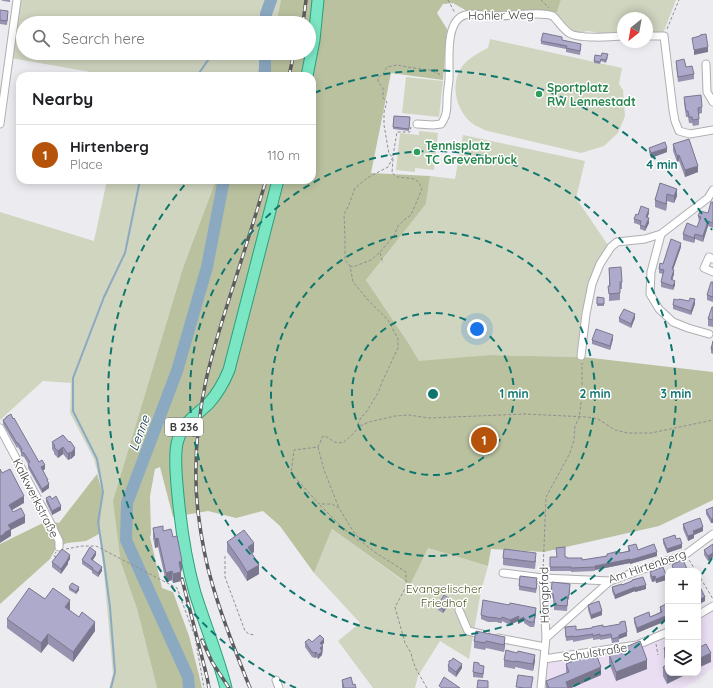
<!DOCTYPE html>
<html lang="en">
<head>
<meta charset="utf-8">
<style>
  :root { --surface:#fff; --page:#f2f2f2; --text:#202124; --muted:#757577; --line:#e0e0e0; --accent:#b45309 }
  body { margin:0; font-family:Quicksand,sans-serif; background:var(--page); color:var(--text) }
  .controls { position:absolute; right:12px; bottom:12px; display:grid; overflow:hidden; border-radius:8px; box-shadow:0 2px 10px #0003 }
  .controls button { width:36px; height:36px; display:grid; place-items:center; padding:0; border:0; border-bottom:1px solid var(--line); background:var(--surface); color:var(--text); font:20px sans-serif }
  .compass { position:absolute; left:617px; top:12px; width:36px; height:36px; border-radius:50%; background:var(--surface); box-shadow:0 2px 10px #0003; rotate:211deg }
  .you { position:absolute; left:477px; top:329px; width:14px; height:14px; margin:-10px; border:3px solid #fff; border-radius:50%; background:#1a73e8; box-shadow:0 0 0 6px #1a73e833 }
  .badge { display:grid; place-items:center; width:26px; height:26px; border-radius:50%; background:var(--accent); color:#fff; font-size:13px; font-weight:700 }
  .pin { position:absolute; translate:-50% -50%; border:2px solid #fff; box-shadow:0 1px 4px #0006 }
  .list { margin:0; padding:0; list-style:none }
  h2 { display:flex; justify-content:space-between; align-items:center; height:52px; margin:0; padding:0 16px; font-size:17px }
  h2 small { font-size:13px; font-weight:400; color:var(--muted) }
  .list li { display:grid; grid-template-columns:26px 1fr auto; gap:12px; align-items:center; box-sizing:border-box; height:60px; padding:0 16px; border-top:1px solid var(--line) }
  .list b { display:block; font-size:15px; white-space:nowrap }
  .list p { margin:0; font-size:13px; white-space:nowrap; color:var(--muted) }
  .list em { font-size:13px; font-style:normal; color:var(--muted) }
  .icon { flex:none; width:22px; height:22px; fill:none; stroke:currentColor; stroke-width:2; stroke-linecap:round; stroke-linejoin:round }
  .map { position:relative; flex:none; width:713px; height:688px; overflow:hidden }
  .search { position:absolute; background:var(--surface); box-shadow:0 2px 10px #0003; left:16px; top:16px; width:300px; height:44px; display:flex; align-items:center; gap:10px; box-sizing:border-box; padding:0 14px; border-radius:22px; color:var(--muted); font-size:15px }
  .panel { position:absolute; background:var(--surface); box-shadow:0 2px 10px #0003; left:16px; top:72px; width:300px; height:112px; border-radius:12px }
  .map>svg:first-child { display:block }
  .education { fill:#e9def2 }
  .green { fill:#cfd5bf }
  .forest { fill:#b9c19f }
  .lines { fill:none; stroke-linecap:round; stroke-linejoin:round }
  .stream { stroke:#8ca9c2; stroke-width:2 }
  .river { stroke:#8ca9c2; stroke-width:12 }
  .minor-casing { stroke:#afafb2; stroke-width:9 }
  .primary-casing { stroke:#2b9f7c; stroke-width:13 }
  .path { stroke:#908f92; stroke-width:1; stroke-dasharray:3 2; stroke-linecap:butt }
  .minor { stroke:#fff; stroke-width:7 }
  .primary { stroke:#7ae6c4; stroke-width:11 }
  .rail-casing { stroke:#5d5c5e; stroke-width:3.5 }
  .rail { stroke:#fff; stroke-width:2; stroke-dasharray:6; stroke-linecap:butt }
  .wall { fill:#9692af }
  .shaded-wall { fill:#7a778f }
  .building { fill:#aeaacc; stroke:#7a778f }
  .ring { fill:none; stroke:#0f766e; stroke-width:2; stroke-dasharray:7 5 }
  .leisure-dot { fill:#2e9e5b; stroke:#fff; stroke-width:1.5 }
  .labels { text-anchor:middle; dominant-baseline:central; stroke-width:3; stroke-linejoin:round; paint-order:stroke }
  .shield { fill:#fff; stroke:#777678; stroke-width:1 }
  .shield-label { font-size:11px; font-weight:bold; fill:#3d3c3e }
  .street-label { font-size:12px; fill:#3d3c3e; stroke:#fff }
  .leisure-label { font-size:12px; font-weight:bold; fill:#27864d; stroke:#fff; text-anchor:start }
  .park-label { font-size:12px; fill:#505a23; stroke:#fff }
  .water-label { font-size:13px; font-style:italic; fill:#092e48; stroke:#fff }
  .centre { fill:#0f766e; stroke:#fff; stroke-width:2 }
  .ring-label { font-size:12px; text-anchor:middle; font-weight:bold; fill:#0f766e; stroke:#fff; stroke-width:3; stroke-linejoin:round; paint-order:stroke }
</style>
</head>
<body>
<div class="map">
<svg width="713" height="688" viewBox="0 0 713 688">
  <rect width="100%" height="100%" fill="#ececf0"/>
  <!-- education -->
  <path class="education" d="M713 611V668L695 682 683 688H543V677L548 663 630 650 668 635V673H698V620Z"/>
  <!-- green -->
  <path class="green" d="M20 0H281L276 23H23V53H264L256 76H113L11 58Z
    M561 0H676L664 31 661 33H647V18H623V34H600L595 32 587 31 579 33 574 32 569 29 556 14Z
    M490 39 622 68 619 84 623 90 625 116 618 133 604 146 581 153 484 130C482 128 479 127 476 126 459 116 451 92 458 74 462 62 477 53 488 48Z
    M406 77 443 81 439 117 402 113Z
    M419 131 438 133 434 170 415 168V172L396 170 400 133 419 135Z
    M463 135 585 161 576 198 612 251 602 265 588 313 583 357 490 355 419 362 407 341 366 280 426 204 430 176 455 179Z
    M107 180H216L184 265 121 563 137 609 157 688H109L113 674 104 573 99 534 103 494 94 459 70 413 71 383 43 381 0 420V212L94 241Z
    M332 529 409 585 428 548 488 566 481 591 469 659 440 641 418 676 415 688H373L338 641 360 623 314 573Z"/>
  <!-- forest -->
  <path class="forest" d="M281 0H561L556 14 497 15 467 11 453 3 443 4 437 13 447 29 443 80 391 73 371 173 430 176 426 204 366 280 407 341 419 361 490 355 583 357 713 372V500L659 526 544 552 491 549 488 566 428 548 410 585 332 529 314 573 280 526 263 511 236 518 208 511 173 517 160 467 155 469 150 496 151 534 150 537 162 588 173 592 189 636 199 675 202 688H157L137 609 121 563 113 501 184 265 216 180H312V76H256L264 53H309V23H276Z
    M97 474 103 494 99 534 86 541 67 543 56 548 50 559 0 604V544L47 521 59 523Z"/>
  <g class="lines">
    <!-- stream -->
    <path class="stream" d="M251 23 266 14
      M197 76 213 53
      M111 688 115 672 110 607 103 554 98 522 103 492 97 459 73 411V378L104 297 125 253 140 180"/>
    <!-- river -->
    <path class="river" d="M266 23V14L271 0
      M265 76V53
      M189 688 188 677 126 540 127 503 177 371 207 267 223 184 225 180"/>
    <!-- minor casing -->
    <g class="minor-casing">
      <path id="minor" d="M647 36H664L673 110 675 121 679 131 690 134 713 130
        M706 64 707 92 713 102
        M0 124 17 0
        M417 124 433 125 441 124C442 123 443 121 444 119 447 114 447 107 447 101 447 94 448 87 449 80 450 63 444 21 465 15 475 12 488 17 498 16 512 16 542 11 553 16 558 21 563 29 569 33 577 39 612 37 623 36
        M661 234 651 272 650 294 659 309 673 322 688 328 709 334
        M713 259 709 257 704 268 713 272
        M581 356 586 314 592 284 600 264 611 247 617 242 645 239 661 234 708 198 713 190
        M0 428 49 520 59 541V547
        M503 573 543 578 610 581 686 554 713 534
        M543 578 546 638
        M459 610 468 631 486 635
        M698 615 713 606
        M498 638 545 647
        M544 659 637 645 668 632
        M276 680 279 688
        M541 688 546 638 610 581"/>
    </g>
    <!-- primary casing -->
    <g class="primary-casing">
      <path id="primary" d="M307 76 314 40 318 0
        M226 688C218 656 205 625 195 593 185 558 180 521 177 485 176 473 174 451 178 440 182 423 198 414 209 403 218 393 224 382 229 370L278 180"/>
    </g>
    <!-- path -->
    <path class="path" d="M448 0 455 13
      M541 0 549 8
      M667 29 679 0
      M393 156 397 132H410L411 127
      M380 253 383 263
      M350 266 353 267 371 260 380 252 394 236 398 226 404 220 411 215 422 189 419 183 415 179 397 177 392 173 393 159
      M360 426 369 422 395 416 409 415 429 418 525 414 587 417 598 419 615 430 628 433H651L713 420
      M318 447 324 470 339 508
      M320 505 343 528 360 542
      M66 549 82 546H96L177 588 195 637 204 688
      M225 556V577L245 631 249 634 254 635
      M56 557 54 556 56 552
      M689 560 696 571
      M543 572 546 497 570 453 574 440 575 426 579 418 582 396V363
      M698 574 713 599
      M656 644 658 655
      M427 688 416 669 413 661 411 653 405 643 395 607 406 587V572L376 553 363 543 353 531 339 508 332 504H319L291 473 294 450 318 447 323 436 327 437 334 442 343 443 353 434 360 426 358 423 362 416 365 414 378 393 382 382 398 348V339L388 320 368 300 353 282 350 266 345 260V238L344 214 348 207 355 188 367 178 388 167 393 157 389 154 384 125V112L387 102 383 98V88L378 82V78L383 74 387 67 397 65 413 68 430 70 441 75"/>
    <!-- minor -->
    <use href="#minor" class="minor"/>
    <!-- primary -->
    <use href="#primary" class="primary"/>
    <!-- rail casing -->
    <g class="rail-casing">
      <path id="rail" d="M303 23 306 0
        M289 76 294 53
        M182 579 207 677 209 688
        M202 640 212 662 229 688
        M250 688C236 653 222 619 212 583 205 560 201 536 198 512 193 468 197 423 206 380 213 350 222 321 231 293 243 255 255 218 266 180"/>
    </g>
    <!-- rail -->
    <use href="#rail" class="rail"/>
  </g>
  <!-- wall -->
  <path class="wall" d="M1 0H10V2L3 1Z
    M0 10 8 16 7 25 0 24Z
    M562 40 581 48 580 55 566 52V49L541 44V41Z
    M608 57 606 63 601 61 600 64 594 63V61Z
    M676 61 685 62 686 67 694 74V79L678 82 676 65Z
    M684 97 702 107V113L699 114V125L693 126 692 123H689L688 117H686L684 103Z
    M394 116 410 117 409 131 393 129Z
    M673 144 698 172 685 177 679 161 677 162 673 151Z
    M649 148 667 152 651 158 649 152Z
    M660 183 677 196 674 203 667 201 666 211 655 207V200Z
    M713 202V228L708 226 703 242 695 239 694 243 683 240V234L697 227 699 222 698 216 708 213Z
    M649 213 647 218 649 223 645 231 640 229V225L634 223V219L638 215Z
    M681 247 673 269 674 274 672 280 675 285 673 290 661 287V282L663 274 659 273V269Z
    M609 268 622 282V289H620V300L609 301Z
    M713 282V302L707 300V295Z
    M597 297 604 298V306H597Z
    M678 300 695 304 691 315 673 309V305Z
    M713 307V327L708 326V319Z
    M619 318H635L631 328 619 322Z
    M613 339 610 350 592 344V340Z
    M713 341V354L711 353V349Z
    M6 417 13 419 39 462 45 469 43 470 48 482 49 488 42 493 28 468V464L24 457 21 456V452L18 447 17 448 3 424V420L6 418Z
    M63 435 75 455 71 459H70L68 460 63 454 58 458 54 454V452L52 449V442Z
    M46 498 52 499 61 510 52 515 46 502Z
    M713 507V523H711L706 514V510Z
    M683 524 703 531 694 535V538L688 541 683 529Z
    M153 528 163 531 173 537 182 570 181 571V581L173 583 172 580 166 582 158 547 155 548 153 538Z
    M663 539H676L682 548 667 553 663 543Z
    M713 541V557L708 561 704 555V550L713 544Z
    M227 542 254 552 252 553 259 574 247 581 239 568 227 552Z
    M628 546 657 556 630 564V563L595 570V571L571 572V571H550V557H565L567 558 582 560 607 556V554L620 553 628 551Z
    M96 555 92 561 102 571 98 577 92 573V571L82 564V560Z
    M503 558 536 560 535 569 503 565Z
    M70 559 68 562V564L61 574 52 567V562Z
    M650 572 666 580 656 583 655 581 652 582 650 577Z
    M632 580 646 589 635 592V591L615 599 612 591V587L622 585 632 581Z
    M537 583V587L536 593 519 590V586Z
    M69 587 79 590 76 594 69 590Z
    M570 588 569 600 568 599 567 611 554 610V603L553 598H551V594Z
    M45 599 70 609 69 610 95 631 73 662 48 644 41 653 7 628V619Z
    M450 603 443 613 438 610V605Z
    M668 603V620L637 633 634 622V618L650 617 660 612V607Z
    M588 605 602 615 591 619 588 610Z
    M536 612 534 627H530L524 623V621L518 624V621L510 625 502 621V623H499L497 622H488L481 619V615Z
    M565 627 576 630 603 627 627 636 619 639V642L612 643 611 638 600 640V639L593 640V638L573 642V640L566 641Z
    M476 631 505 644 504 652 486 648 485 650 474 648V641Z
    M305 642H312L324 643 322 645 323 646 322 655 318 659 316 657 315 658 312 657 305 647Z
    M668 646V673L667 684 663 676V667L667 664 664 657V648Z
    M609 654 647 669 616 681 609 663Z
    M504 660 535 661 533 671 515 667V669L504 667Z
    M449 661 462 668 456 677 448 671V666L449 664Z
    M566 664 601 675 571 688H546V681L566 673Z
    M484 670 483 678 473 677V672Z
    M342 680 353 685 356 688H342Z"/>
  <!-- shaded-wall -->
  <path class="shaded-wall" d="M708 47V52L694 55V50Z
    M667 148V152L651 158V153Z
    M679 155V161L677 162V156Z
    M698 166V172L685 177V170Z
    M677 189V196L674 203V196Z
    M667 194V201L666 211V204Z
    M649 209V213L646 222V217Z
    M649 218V223L645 231V227Z
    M708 221V226L703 242V236Z
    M695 234V239L694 243V238Z
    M681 243V247L672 273V269Z
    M674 270V274L671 284V279Z
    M675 281V285L673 290V286Z
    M695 299V304L691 315V311Z
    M635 314V318L631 328V324Z
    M613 335V339L610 350V346Z
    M63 447V454L58 458V451Z
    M75 448V455L71 459V453Z
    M70 452V459L68 460V454Z
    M45 465V469L41 472V467Z
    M49 484V488L42 493V489Z
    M24 496V503L9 512V505Z
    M61 506V510L52 515V511Z
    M25 516V523L11 530V536L0 543V536L4 533 8 525Z
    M711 519H713V523H711Z
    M703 527V531L694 535V538L688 541V536L693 531Z
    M158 538V547L155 548V539Z
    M254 543V552L248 556V547Z
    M682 544V548L667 553V549Z
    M96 552V555L91 563V559Z
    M657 552V556L630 564V560Z
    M713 553V557L708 561V556Z
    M70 555V559L68 562V564L61 574V569Z
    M630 559V563L595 570V566Z
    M182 561V570L179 571V562Z
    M259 565V574L247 581V572Z
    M102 567V571L98 577V573Z
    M172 571V580L166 582V573Z
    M181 572V581L173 583V574Z
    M666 575V580L656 583V579Z
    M655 576V581L652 582V577Z
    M646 585V589L635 592V588Z
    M79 587V590L76 594V592Z
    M635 587V591L615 599V595Z
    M705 597V601L698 605V600Z
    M450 599V603L443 613V609Z
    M70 600V609L65 616V607Z
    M536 608V612L534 627V622Z
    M602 611V615L591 619V615Z
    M668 615V620L637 633V628Z
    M519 616 524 617V621L518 624V621L510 625V620Z
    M95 622V631L73 662V652Z
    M627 632V636L619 639V635Z
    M48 634V644L41 653V643Z
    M505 637V644L504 652V645Z
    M324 639V643L320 647V643Z
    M323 646 322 655 318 659V655L320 648Z
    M316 652V657L315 658V653Z
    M711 653V662L698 668V659Z
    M535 655V661L533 671V664Z
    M647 660V669L616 681V672Z
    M462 664V668L456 677V672Z
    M601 667V675L571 688H566V682Z
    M671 673H689L667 684V675Z"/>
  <!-- building -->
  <path class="building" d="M0 10 8 11 7 21 0 20Z
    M543 33 562 37V40L581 44 580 51 566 48 567 46 541 41Z
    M706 34 708 47 694 50 692 38 700 36V35Z
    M602 53 608 54 606 60 601 59 600 62 594 61 595 55 601 56Z
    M684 59 686 67 692 66 694 74 678 77 676 61Z
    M701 95 702 107 698 108 699 119 693 120 692 117H689L688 111H686L684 97Z
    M394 116 410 117 409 129 393 127Z
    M689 139 698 166 685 170 679 155 677 156 673 144Z
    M665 142 667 148 651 153 649 148Z
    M660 183 677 189 674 196 667 194 666 204 655 200Z
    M711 202H713V223L708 221 703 236 695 234 694 238 683 234 687 223 697 227 701 217 698 216 700 211 708 213Z
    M641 206 649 209 646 217 649 218 645 227 640 225 641 221 634 219 636 214 638 215Z
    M671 239 681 243 672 269 674 270 671 279 675 281 673 286 661 282 664 270 659 269 660 263 663 264Z
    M621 267 622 282H620V293L609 294 608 286H610L609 268Z
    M711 282H713V297L707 295Z
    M597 297 604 298V304H597Z
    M690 298 695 299 691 311 673 305 674 299 678 300 679 299 689 301Z
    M712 307H713V320L708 319Z
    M624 309 635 314 631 324 619 318Z
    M596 329 613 335 610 346 592 340Z
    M713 341V350L711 349Z
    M11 414 13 419 14 418 39 462 42 460 45 465 41 467 48 480H47L49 484 42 489 28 464 30 462 24 453 21 452 22 449 18 443H17L3 420 6 418V417Z
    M63 435 69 442 70 441 75 448 71 453 70 452 68 454 63 447 58 451 54 447 55 446 52 442Z
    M0 469 2 473 10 469 24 496 9 505 13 512 21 508 25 516 8 525 11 529 4 533 5 534 0 536Z
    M50 496 52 499 56 496 61 506 52 511 46 498Z
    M713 507V519H711L706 510Z
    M700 518 703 527 693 531 694 534 688 536 683 524Z
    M163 526V531L171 529 173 537 177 536 182 561 179 562 181 572 173 574 172 571 166 573 158 538 155 539 153 528Z
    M244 530 254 543 248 547 259 565 247 572 239 559 227 542Z
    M675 535 676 539 680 538 682 544 667 549 663 539Z
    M636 544 638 550 654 544 657 552 630 560V559L595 566V567L571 568V567H550V557H557L556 548 565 547V557H567V558H582V560L607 556V554L619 551 620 553 630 551 628 546Z
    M713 544V553L708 556 704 550Z
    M90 547 96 552 91 559 102 567 98 573 92 569 93 568 82 560Z
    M62 549 70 555 68 558V559L61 569 52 562Z
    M504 549 536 553 535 562 503 558Z
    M683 560 688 571H674L672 565H673V564Z
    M663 567 666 575 656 579 655 576 652 577 650 572Z
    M520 576 537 578 536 583H537L536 589 519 586Z
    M643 577 646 585 635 588V587L615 595 612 587 622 584V585L632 581V580Z
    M552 582 570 584 569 595H568L567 606 554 605V600L553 594H551Z
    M72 583 79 587 76 592 69 587Z
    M700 587 705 597 698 600V588Z
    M29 588 45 599 53 588 70 600 65 607 79 617 82 612 95 622 73 652 48 634 41 643 7 619Z
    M444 595 450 599 443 609 438 605Z
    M483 600 509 605 510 603 536 608 534 622H530L524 619V617L518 620 519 616 510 620 502 617V618L499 619 497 618 488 617 481 615Z
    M599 601 602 611 591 615 588 605Z
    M668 603V615L637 628 634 618 649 612 650 617 662 612 660 607Z
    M625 621 627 632 619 635V637L612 639 611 634 600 636V634L593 636V634L573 637V636L566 637 565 627 576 626V630L592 628V627L603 625V627L620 624V622Z
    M476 631 505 637 504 645 486 641 485 643 474 641Z
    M320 635 324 639 320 643 323 646 320 648 322 651 318 655 316 652 315 653 312 652 305 642 309 639 312 642Z
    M640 641 647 660 616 672 609 654Z
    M706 644 711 653 698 659V648Z
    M668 646V657L664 648Z
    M506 650 517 653 518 651 535 655 533 664 515 661V662L504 660Z
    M596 654 601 667 566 682 568 688H549L546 681 569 672 566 664 578 659 579 660Z
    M453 658 462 664 456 672 448 666 449 664V661L452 660Z
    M474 662 479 663V665L484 666 483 674 473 672Z
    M668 664V673H671L667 675 663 667Z
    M518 675 533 677 531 688H525L516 687Z
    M351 677 353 685 355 684 356 688H344L342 680Z
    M444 677 460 688H442L439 686Z
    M478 680 488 681V688H477Z"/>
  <!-- distance rings -->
  <g class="ring">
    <circle cx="433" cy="394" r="81"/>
    <circle cx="433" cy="394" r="162"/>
    <circle cx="433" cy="394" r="243"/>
    <path d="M712 558A324 324 0 0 1 698 580M666 619A324 324 0 0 1 570 688M296 688A324 324 0 0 1 188 181M314 93A324 324 0 0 1 712 230"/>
  </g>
  <!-- markers -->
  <g class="leisure-dot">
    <circle cx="539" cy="94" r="4"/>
    <circle cx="417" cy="152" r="4"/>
  </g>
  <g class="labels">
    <!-- shield labels -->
    <rect class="shield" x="165" y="418" width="38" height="18" rx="3"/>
    <g class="shield-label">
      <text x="184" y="427">B 236</text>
    </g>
    <!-- street labels -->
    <g class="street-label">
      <text transform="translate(501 15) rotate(-1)">Hohler Weg</text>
      <text transform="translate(36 498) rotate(63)">Kalkwerkstraße</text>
      <text transform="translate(647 566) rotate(-19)">Am Hirtenberg</text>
      <text transform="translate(544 595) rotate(-91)">Hangpfad</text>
      <text transform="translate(595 652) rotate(-9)">Schulstraße</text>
    </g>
    <!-- leisure labels -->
    <g class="leisure-label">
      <text x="547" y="87">Sportplatz<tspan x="547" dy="14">RW Lennestadt</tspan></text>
      <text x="425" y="145">Tennisplatz<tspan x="425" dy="14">TC Grevenbrück</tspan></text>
    </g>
    <!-- park labels -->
    <g class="park-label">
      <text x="444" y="588">Evangelischer<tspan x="444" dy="14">Friedhof</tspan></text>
    </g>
    <!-- water labels -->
    <g class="water-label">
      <text transform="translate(139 433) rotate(-69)">Lenne</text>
    </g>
  </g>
  <circle cx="433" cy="394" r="6" class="centre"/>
  <g class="ring-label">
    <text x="662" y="169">4 min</text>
    <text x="514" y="398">1 min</text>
    <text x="595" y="398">2 min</text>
    <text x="676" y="398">3 min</text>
  </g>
</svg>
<div class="controls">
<button>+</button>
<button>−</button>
<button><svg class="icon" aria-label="layers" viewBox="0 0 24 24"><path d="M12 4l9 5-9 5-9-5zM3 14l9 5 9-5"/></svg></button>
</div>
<svg class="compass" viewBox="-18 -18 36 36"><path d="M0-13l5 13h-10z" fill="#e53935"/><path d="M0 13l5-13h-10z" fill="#757577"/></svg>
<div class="you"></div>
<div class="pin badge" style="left:484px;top:440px">1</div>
<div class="search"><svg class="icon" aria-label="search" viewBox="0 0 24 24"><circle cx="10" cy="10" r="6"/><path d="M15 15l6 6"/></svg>Search here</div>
<section class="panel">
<h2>Nearby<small></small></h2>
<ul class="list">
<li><span class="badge">1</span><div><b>Hirtenberg</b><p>Place</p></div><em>110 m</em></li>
</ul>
</section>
</div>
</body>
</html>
